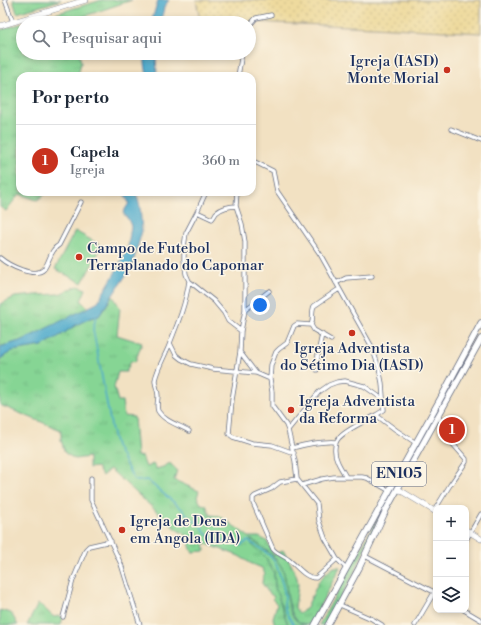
<!DOCTYPE html>
<html lang="pt">
<head>
<meta charset="utf-8">
<style>
  :root { --surface:#fff; --page:#f6f6f7; --text:#1f2937; --muted:#747a83; --line:#e0e1e3; --accent:#c8321e }
  body { margin:0; font-family:"Libre Bodoni",serif; background:var(--page); color:var(--text) }
  .controls { position:absolute; right:12px; bottom:12px; display:grid; overflow:hidden; border-radius:8px; box-shadow:0 2px 6px #0003 }
  .controls button { width:36px; height:36px; display:grid; place-items:center; padding:0; border:0; border-bottom:1px solid var(--line); background:var(--surface); color:var(--text); font:20px sans-serif }
  .you { position:absolute; left:260px; top:305px; width:14px; height:14px; margin:-10px; border:3px solid #fff; border-radius:50%; background:#1a73e8; box-shadow:0 0 0 6px #1a73e833 }
  .badge { display:grid; place-items:center; width:26px; height:26px; border-radius:50%; background:var(--accent); color:#fff; font-size:13px; font-weight:700 }
  .pin { position:absolute; translate:-50% -50%; border:2px solid #fff; box-shadow:0 1px 4px #0006 }
  .list { margin:0; padding:0; list-style:none }
  h2 { display:flex; justify-content:space-between; align-items:center; height:52px; margin:0; padding:0 16px; font-size:17px }
  h2 small { font-size:13px; font-weight:400; color:var(--muted) }
  .list li { display:grid; grid-template-columns:26px 1fr auto; gap:12px; align-items:center; box-sizing:border-box; height:72px; padding:0 16px; border-top:1px solid var(--line) }
  .list b { display:block; font-size:15px; white-space:nowrap }
  .list p { margin:0; font-size:13px; white-space:nowrap; color:var(--muted) }
  .list em { font-size:13px; font-style:normal; color:var(--muted) }
  .icon { flex:none; width:22px; height:22px; fill:none; stroke:currentColor; stroke-width:2; stroke-linecap:round; stroke-linejoin:round }
  .map { position:relative; flex:none; width:481px; height:625px; overflow:hidden }
  .search { position:absolute; background:var(--surface); box-shadow:0 2px 6px #0003; left:16px; top:16px; width:240px; height:44px; display:flex; align-items:center; gap:10px; box-sizing:border-box; padding:0 14px; border-radius:22px; color:var(--muted); font-size:15px }
  .panel { position:absolute; background:var(--surface); box-shadow:0 2px 6px #0003; left:16px; top:72px; width:240px; height:124px; border-radius:12px }
  .map>svg:first-child { display:block }
  .grass { fill:url(#grass-tufts); stroke:#508279 }
  .wetland { fill:url(#wetland-marsh); stroke:#508279 }
  .sand { fill:url(#sand-dots); stroke:#84847e }
  .park { fill:#86d594; stroke:#508279 }
  .garden { fill:url(#garden-dots); stroke:#508279 }
  .water { fill:#4daacc; stroke:#346c95 }
  .lines { fill:none; stroke-linecap:round; stroke-linejoin:round }
  .stream { stroke:#4daacc; stroke-width:1.5 }
  .street-casing { stroke:#666d81; stroke-width:5 }
  .secondary-casing { stroke:#666d81; stroke-width:6 }
  .primary-casing { stroke:#666d81; stroke-width:7 }
  .street { stroke:#fff; stroke-width:3.5 }
  .secondary { stroke:#fff; stroke-width:5 }
  .primary { stroke:#fff; stroke-width:5.5 }
  .poi-dot { fill:#c8321e; stroke:#fcf5e5; stroke-width:1.5 }
  .labels { text-anchor:middle; dominant-baseline:central; stroke-width:3; stroke-linejoin:round; paint-order:stroke }
  .shield { fill:#fcf5e5; stroke:#5e6a86; stroke-width:1 }
  .shield-label { font-size:14px; font-weight:bold; fill:#1b2f5e }
  .poi-label { font-size:15px; fill:#1b2f5e; stroke:#fcf5e5; text-anchor:start }
</style>
</head>
<body>
<div class="map">
<svg width="481" height="625" viewBox="0 0 481 625">
  <defs>
    <pattern id="grass-tufts" width="24" height="20" patternUnits="userSpaceOnUse"><rect width="24" height="20" fill="#86d594"/><path d="M3 7l-1-3M5 7V3M7 7l1-3M15 17l-1-3M17 17v-4M19 17l1-3" fill="none" stroke="#73b782"/></pattern>
    <pattern id="wetland-marsh" width="20" height="14" patternUnits="userSpaceOnUse"><rect width="20" height="14" fill="#86d594"/><path d="M1 5h8M5 5V1M11 12h8M15 12V8" fill="none" stroke="#73b782"/></pattern>
    <pattern id="sand-dots" width="8" height="8" patternUnits="userSpaceOnUse"><rect width="8" height="8" fill="#eeda9e"/><path d="M2 2h.1M6 6h.1" fill="none" stroke="#ccbb8a" stroke-width="1.8" stroke-linecap="round"/></pattern>
    <pattern id="garden-dots" width="8" height="8" patternUnits="userSpaceOnUse"><rect width="8" height="8" fill="#86d594"/><path d="M2 2h.1M6 6h.1" fill="none" stroke="#73b782" stroke-width="1.8" stroke-linecap="round"/></pattern>
  </defs>
  <rect width="100%" height="100%" fill="#fcf5e5"/>
  <filter id="ink" filterUnits="userSpaceOnUse"><feTurbulence type="fractalNoise" baseFrequency=".025" numOctaves="2"/><feDisplacementMap in="SourceGraphic" scale="8" xChannelSelector="R" yChannelSelector="G"/><feConvolveMatrix kernelMatrix="1 2 1 2 8 2 1 2 1" color-interpolation-filters="sRGB"/></filter>
  <filter id="wash" filterUnits="userSpaceOnUse"><feTurbulence type="fractalNoise" baseFrequency=".012" numOctaves="4" result="noise"/><feDisplacementMap in="SourceGraphic" scale="16" xChannelSelector="R" yChannelSelector="G"/><feGaussianBlur stdDeviation="0.9" result="paint"/><feColorMatrix in="noise" values="0 0 0 0 0 0 0 0 0 0 0 0 0 0 0 0 0 1.4 0 .05"/><feComposite in="paint" operator="in"/></filter>
  <g filter="url(#wash)">
    <rect width="100%" height="100%" fill="#f2e1c2"/>
    <!-- grass -->
    <path class="grass" d="M13 0H61L17 13Z
      M102 0H132L64 23H24Z
      M23 23V53H79L81 63 78 76H20V192H47V193L37 200 19 194 6 211 0 207V30Z
      M78 286 86 289 81 301 88 308 23 340 0 347V304L15 297 36 295 59 294Z
      M113 296 120 308 117 335 142 343 135 362 131 361 126 372H118L114 387 118 401H122L124 416 134 417 137 456 142 457 146 467 153 464 156 469 163 467 170 463 177 470 174 480 199 491 197 497 201 504 206 505 210 515 220 516 249 537H259L267 541 274 555 283 550C288 560 298 573 298 585 297 593 296 600 295 608L299 613 306 609 318 583 325 574 334 567H340L310 625C283 625 290 585 282 568 278 559 260 544 251 540L266 558 274 573 275 587 288 625H275L273 618 277 604 272 599 274 597 268 592 262 583 263 576 265 574 262 568 250 563 239 556 204 543 205 551 192 552 187 536 176 529 110 469 102 476 97 467 89 468V457L75 459 65 453 61 440V430L0 405V359L12 351 42 346 61 335 76 325 90 318 99 316Z
      M38 604C45 607 48 613 54 617L59 616 63 617 61 625H27Z
      M0 610 11 613 18 625H0Z"/>
    <!-- wetland -->
    <path class="wetland" d="M250 539C260 544 277 558 282 568 289 582 284 611 297 621 300 623 303 624 306 625H288L275 587 274 573 266 558 252 545Z"/>
    <!-- sand -->
    <path class="sand" d="M196 0H481V33L374 27 200 20Z"/>
    <!-- park -->
    <path class="park" d="M75 231 102 246 82 283 55 269Z"/>
    <!-- garden -->
    <path class="garden" d="M386 503 371 534 355 571 325 625H319Z"/>
    <!-- water -->
    <path class="water" d="M158 0H169L164 7 161 23H151Z
      M145 53H156L157 76H147L145 63Z
      M123 192H136L140 207 142 231 132 266 99 316 90 318 76 325 61 335 42 346 12 351 0 359V347L23 340 97 303 114 275 128 247 131 226 128 219 123 213 129 203Z"/>
    <g class="lines">
      <!-- stream -->
      <path class="stream" d="M96 317 93 329 112 431 116 446 134 480 138 481 147 480 182 509 193 521H199L205 533 211 537 230 543 241 545 248 541C268 553 276 556 281 580 283 585 284 591 285 596 285 599 284 602 284 605 285 612 290 619 294 625"/>
    </g>
  </g>
  <g filter="url(#ink)">
    <g class="lines">
      <!-- street casing -->
      <g class="street-casing">
        <path id="street" d="M5 0 13 22
          M249 26 256 18 271 15
          M238 76 242 53
          M451 129 481 141
          M252 163 255 162 273 171 277 191 320 254 372 347 379 368 382 383 384 410 376 415 396 430 416 443
          M206 192 197 212 186 233 184 247V260L186 274 189 281 214 301 224 313 228 321 241 331
          M237 192 236 206 242 224 245 242V310L241 331 240 352 232 400 229 434 233 437 252 443 272 445 294 453
          M197 212 212 219C214 217 215 215 216 213 221 208 230 206 236 206
          M0 258C8 265 35 279 44 269 50 261 50 250 59 245L81 202
          M336 283 346 278 372 276
          M245 310 269 291
          M311 325 314 330 331 340
          M170 343 176 355 181 359 191 364 213 369 256 373 270 379 272 392V406L286 425 288 430 295 461 297 479 317 504 319 521 325 538 337 559 346 568
          M240 352 256 373
          M317 370 318 354 322 334
          M270 379 271 365 276 352 279 349 287 343 294 326 297 324 311 325C314 319 311 312 314 306L339 289
          M288 430 319 392 329 385 337 382 345 381 364 386 384 400
          M189 431C179 425 164 421 158 411 156 406 158 401 158 396 158 390 155 386 155 380 157 369 166 354 170 343 178 323 186 303 189 281
          M292 448C307 444 321 441 336 442
          M346 477C343 471 339 466 337 460 334 454 334 444 338 439 345 430 366 421 376 415
          M91 478V500L121 564 140 625
          M297 479 280 482 271 489 255 496 253 498V503L273 549C277 554 284 556 289 560 298 567 305 578 316 578L337 559
          M302 485 322 479 334 477H362L367 478 390 491
          M434 511 450 485 466 462V459L445 435 439 416
          M466 540 481 514
          M365 556 436 593
          M340 605 372 619 382 625
          M464 610 481 620
          M63 617 73 580 86 549 89 546 111 541
          M415 625 435 591"/>
      </g>
      <!-- secondary casing -->
      <g class="secondary-casing">
        <path id="secondary" d="M0 26 86 0
          M398 489 436 512
          M466 530 481 539"/>
      </g>
      <!-- primary casing -->
      <g class="primary-casing">
        <path id="primary" d="M315 625 443 394 481 323
          M328 625 359 568 386 510 481 339"/>
      </g>
      <!-- street -->
      <use href="#street" class="street"/>
      <!-- secondary -->
      <use href="#secondary" class="secondary"/>
      <!-- primary -->
      <use href="#primary" class="primary"/>
    </g>
  </g>
  <!-- markers -->
  <g class="poi-dot">
    <circle cx="447" cy="70" r="4"/>
    <circle cx="79" cy="257" r="4"/>
    <circle cx="352" cy="333" r="4"/>
    <circle cx="291" cy="410" r="4"/>
    <circle cx="122" cy="530" r="4"/>
  </g>
  <g class="labels">
    <!-- shield labels -->
    <rect class="shield" x="372" y="462" width="54" height="24" rx="3"/>
    <g class="shield-label">
      <text x="399" y="474">EN105</text>
    </g>
    <!-- poi labels -->
    <g class="poi-label">
      <text x="439" y="61" text-anchor="end">Igreja (IASD)<tspan x="439" dy="17">Monte Morial</tspan></text>
      <text x="87" y="248">Campo de Futebol<tspan x="87" dy="17">Terraplanado do Capomar</tspan></text>
      <text x="352" y="348" text-anchor="middle">Igreja Adventista<tspan x="352" dy="17">do Sétimo Dia (IASD)</tspan></text>
      <text x="299" y="401">Igreja Adventista<tspan x="299" dy="17">da Reforma</tspan></text>
      <text x="130" y="521">Igreja de Deus<tspan x="130" dy="17">em Angola (IDA)</tspan></text>
    </g>
  </g>
</svg>
<div class="controls">
<button>+</button>
<button>−</button>
<button><svg class="icon" aria-label="layers" viewBox="0 0 24 24"><path d="M12 4l9 5-9 5-9-5zM3 14l9 5 9-5"/></svg></button>
</div>
<div class="you"></div>
<div class="pin badge" style="left:452px;top:430px">1</div>
<div class="search"><svg class="icon" aria-label="search" viewBox="0 0 24 24"><circle cx="10" cy="10" r="6"/><path d="M15 15l6 6"/></svg>Pesquisar aqui</div>
<section class="panel">
<h2>Por perto<small></small></h2>
<ul class="list">
<li><span class="badge">1</span><div><b>Capela</b><p>Igreja</p></div><em>360 m</em></li>
</ul>
</section>
</div>
</body>
</html>
